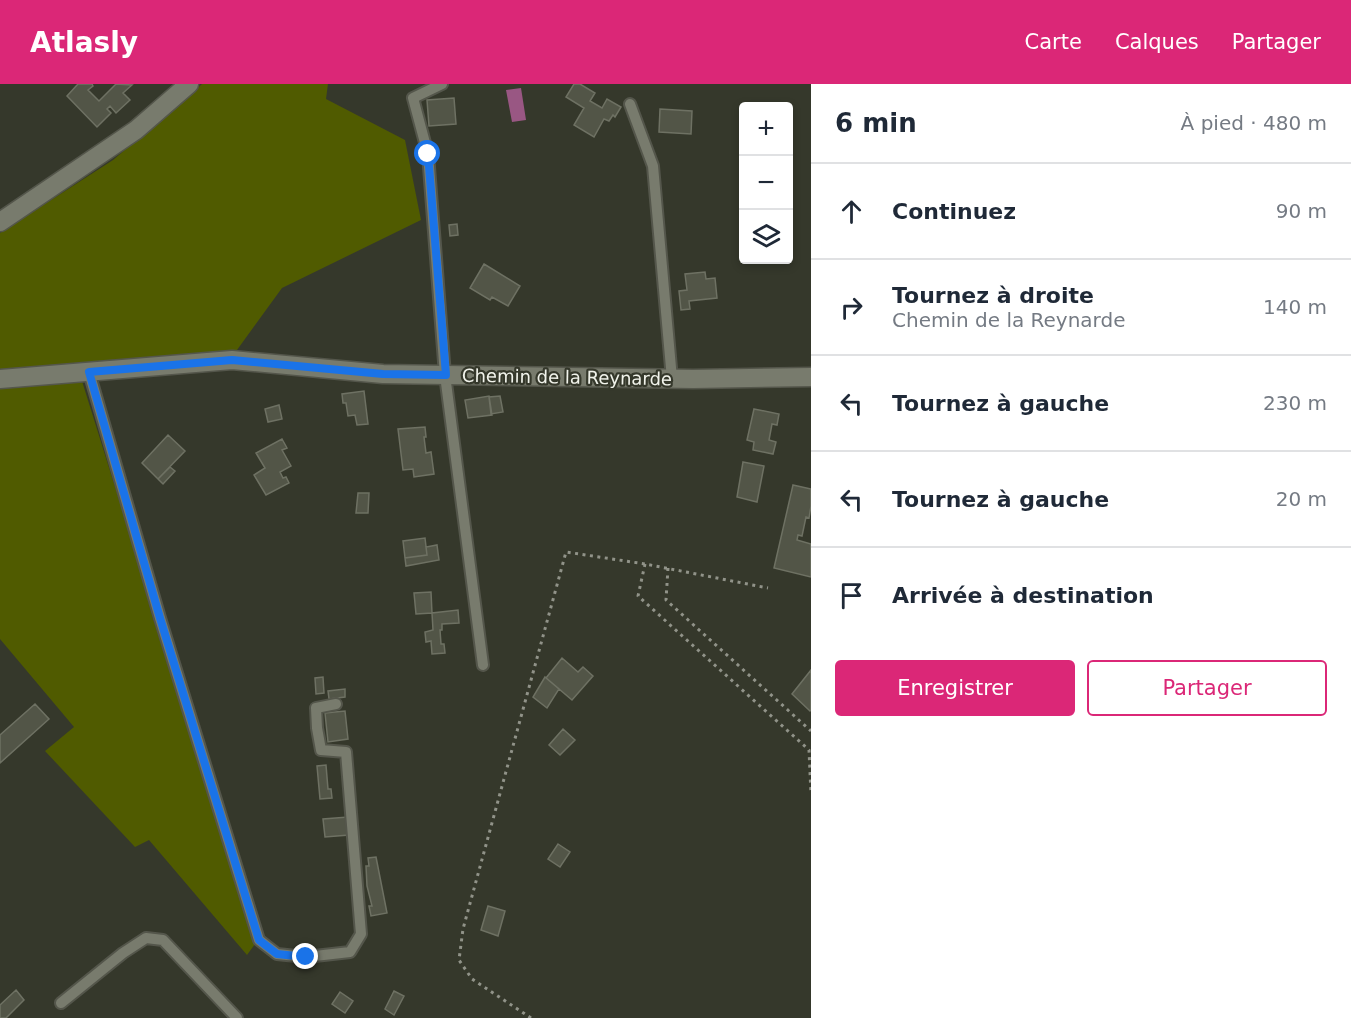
<!DOCTYPE html>
<html lang="fr">
<head>
<meta charset="utf-8">
<style>
  :root { --surface:#fff; --page:#f6f6f7; --text:#1f2937; --muted:#747a83; --line:#e0e1e3; --accent:#db2777 }
  body { margin:0; font-family:"DejaVu Sans",sans-serif; background:var(--page); color:var(--text) }
  .controls { position:absolute; right:18px; top:18px; display:grid; overflow:hidden; border-radius:6px; box-shadow:0 3px 9px #0003 }
  .controls button { width:54px; height:54px; display:grid; place-items:center; padding:0; border:0; border-bottom:2px solid var(--line); background:var(--surface); color:var(--text); font:30px sans-serif }
  .stop { position:absolute; width:18px; height:18px; margin:-14px; border:4px solid #1a73e8; border-radius:50%; background:#fff }
  .stop.end { background:#1a73e8; border-color:#fff; box-shadow:0 2px 6px #0008 }
  .list { margin:0; padding:0; list-style:none }
  h2 { display:flex; justify-content:space-between; align-items:center; height:78px; margin:0; padding:0 24px; font-size:26px }
  h2 small { font-size:20px; font-weight:400; color:var(--muted) }
  .list li { display:grid; grid-template-columns:39px 1fr auto; gap:18px; align-items:center; box-sizing:border-box; height:96px; padding:0 24px; border-top:2px solid var(--line) }
  .list b { display:block; font-size:22px; white-space:nowrap }
  .list p { margin:0; font-size:20px; white-space:nowrap; color:var(--muted) }
  .list em { font-size:20px; font-style:normal; color:var(--muted) }
  .actions { display:flex; gap:12px; padding:18px 24px }
  .actions a { flex:1; padding:14px 0; border:2px solid var(--accent); border-radius:6px; text-align:center; font-size:21px; color:var(--accent) }
  .actions .main { background:var(--accent); color:#fff }
  .icon { flex:none; width:33px; height:33px; fill:none; stroke:currentColor; stroke-width:2; stroke-linecap:round; stroke-linejoin:round }
  .map { position:relative; flex:none; width:811px; height:934px; overflow:hidden }
  header { display:flex; align-items:center; gap:36px; box-sizing:border-box; height:84px; padding:0 30px; background:var(--accent); color:#fff }
  header strong { font-size:28px }
  nav { display:flex; gap:33px; margin-inline-start:auto; font-size:21px }
  main { display:flex }
  aside { flex:1; background:var(--surface) }
  .map>svg:first-child { display:block }
  .green { fill:#505b00 }
  .water { fill:#995783 }
  .building { fill:#525547; stroke:#6e7163; stroke-width:1.5 }
  .lines { fill:none; stroke-linecap:round; stroke-linejoin:round }
  .service-casing { stroke:#54564b; stroke-width:14 }
  .minor-casing { stroke:#54564b; stroke-width:21 }
  .path { stroke:#919389; stroke-width:3; stroke-dasharray:3 4.5; stroke-linecap:butt }
  .service { stroke:#787b6d; stroke-width:10 }
  .minor { stroke:#787b6d; stroke-width:18 }
  .route { stroke:#1a73e8; stroke-width:8 }
  .labels { text-anchor:middle; dominant-baseline:central; stroke-width:4.5; stroke-linejoin:round; paint-order:stroke }
  .street-label { font-size:18px; fill:#f1f3eb; stroke:#35382b }
</style>
</head>
<body>
<header>
<strong>Atlasly</strong>
<nav><a>Carte</a><a>Calques</a><a>Partager</a></nav>
</header>
<main>
<div class="map">
<svg width="811" height="934" viewBox="0 0 811 934">
  <rect width="100%" height="100%" fill="#35382b"/>
  <!-- green -->
  <path class="green" d="M202 0H328L326 15 405 56 421 136 282 204 237 266 76 279 0 288V149L113 76Z
    M82 297 136 470 151 528 255 860 247 871 149 756 135 763 45 667 74 643 0 555V304Z"/>
  <!-- water -->
  <path class="water" d="M521 4 526 36 512 38 506 6Z"/>
  <!-- building -->
  <path class="building" d="M78 0H92L93 2 88 6 99 17 116 0 132 1 123 9 130 16 116 29 110 22 107 25 111 29 97 43 67 12Z
    M574 0H580L595 9 590 17 602 24 607 15 621 23 615 33 613 31 609 37 604 35 594 53 574 41 584 24 566 13Z
    M454 14 456 40 429 42 427 16Z
    M660 25 692 27 691 50 659 48Z
    M457 140 458 151 450 152 449 141Z
    M484 180 520 202 508 222 492 213 490 216 470 204Z
    M705 188 706 195 715 194 717 214 689 217 690 225 681 226 679 207 687 206 685 190Z
    M364 307 368 340 357 341 355 331 348 332 346 319H343L342 310Z
    M489 312 492 331 468 334 465 316Z
    M500 312 503 328 491 330 489 313Z
    M279 321 282 335 268 338 265 325Z
    M754 325 779 330 777 341 772 340 769 356 776 358 773 370 753 366 754 358 747 356Z
    M425 343 426 353H424L426 369 431 368 434 390 414 393 413 385 403 386 398 345Z
    M168 351 185 367 158 395 142 379Z
    M282 355 287 364 282 366 291 382 280 388 283 394 286 393 289 399 266 411 254 391 265 384 256 369Z
    M743 378 764 382 757 418 737 413Z
    M170 383 175 387 163 400 158 395Z
    M793 401 811 405V422L809 434 806 433 802 452 798 451 797 456 811 460V493L774 484Z
    M358 409H369L368 429H356Z
    M425 454 427 471 405 474 403 457Z
    M437 461 439 476 406 482 405 474 427 471 426 463Z
    M431 508 432 529 416 530 414 509Z
    M458 526 459 539 442 540V546H440L441 560H444L445 569 432 570 431 557 426 558 425 548 433 546 432 529Z
    M562 574 578 588 583 583 593 592 572 616 546 594Z
    M811 586V626L810 627 792 610Z
    M323 593 324 609 316 610 315 594Z
    M545 593 559 605 547 624 533 613Z
    M345 605V613L329 615 328 607Z
    M35 620 49 635 0 679V651Z
    M345 627 348 655 328 658 325 629Z
    M563 645 575 656 560 671 549 661Z
    M326 681 328 705H331L332 714 320 715 317 682Z
    M348 733 349 751 325 753 323 735Z
    M558 760 570 768 560 783 548 775Z
    M376 773 387 829 371 832 369 822H372L367 802 366 782H369L368 774Z
    M488 822 505 827 498 852 481 846Z
    M16 906 24 916 6 934H0V921Z
    M394 907 404 912 394 931 385 925Z
    M340 908 353 917 345 929 332 920Z"/>
  <g class="lines">
    <!-- service casing -->
    <g class="service-casing">
      <path id="service" d="M442 0 413 14 428 70 445 291 483 581
        M630 20 653 82 672 295
        M89 288 160 534 259 856 277 870 306 873 350 868 361 850 346 668 321 666 317 644 316 624 336 620
        M61 919 123 869 146 854 163 856 237 934"/>
    </g>
    <!-- minor casing -->
    <g class="minor-casing">
      <path id="minor" d="M0 138 136 46 189 0
        M0 295 232 276 383 290 693 295 811 293"/>
    </g>
    <!-- path -->
    <path class="path" d="M645 480 638 512 809 666 811 710
      M668 484 666 516 811 647
      M531 934 472 895 459 876 463 845 566 468 645 480 768 504"/>
    <!-- service -->
    <use href="#service" class="service"/>
    <!-- minor -->
    <use href="#minor" class="minor"/>
  </g>
  <g class="lines">
    <!-- route -->
    <path class="route" d="M306 873 277 870 259 856 160 534 89 288 232 276 383 290 446 291 428 70"/>
  </g>
  <g class="labels">
    <!-- street labels -->
    <g class="street-label">
      <text transform="translate(567 293) rotate(1)">Chemin de la Reynarde</text>
    </g>
  </g>
</svg>
<div class="controls">
<button>+</button>
<button>−</button>
<button><svg class="icon" aria-label="layers" viewBox="0 0 24 24"><path d="M12 4l9 5-9 5-9-5zM3 14l9 5 9-5"/></svg></button>
</div>
<div class="stop" style="left:428px;top:70px"></div>
<div class="stop end" style="left:306px;top:873px"></div>
</div>
<aside>
<h2>6 min<small>À pied · 480 m</small></h2>
<ul class="list">
<li><svg class="icon" aria-label="ahead" viewBox="0 0 24 24"><path d="M12 20V5M6 11l6-6 6 6"/></svg><div><b>Continuez</b></div><em>90 m</em></li>
<li><svg class="icon" aria-label="right" viewBox="0 0 24 24"><path d="M7 20v-9h11M14 6l5 5-5 5"/></svg><div><b>Tournez à droite</b><p>Chemin de la Reynarde</p></div><em>140 m</em></li>
<li><svg class="icon" aria-label="left" viewBox="0 0 24 24"><path d="M17 20v-9H6M10 6l-5 5 5 5"/></svg><div><b>Tournez à gauche</b></div><em>230 m</em></li>
<li><svg class="icon" aria-label="left" viewBox="0 0 24 24"><path d="M17 20v-9H6M10 6l-5 5 5 5"/></svg><div><b>Tournez à gauche</b></div><em>20 m</em></li>
<li><svg class="icon" aria-label="arrive" viewBox="0 0 24 24"><path d="M6 21V4h12l-3 4 3 4H6"/></svg><div><b>Arrivée à destination</b></div></li>
</ul>
<div class="actions"><a class="main">Enregistrer</a><a>Partager</a></div>
</aside>
</main>
</body>
</html>
